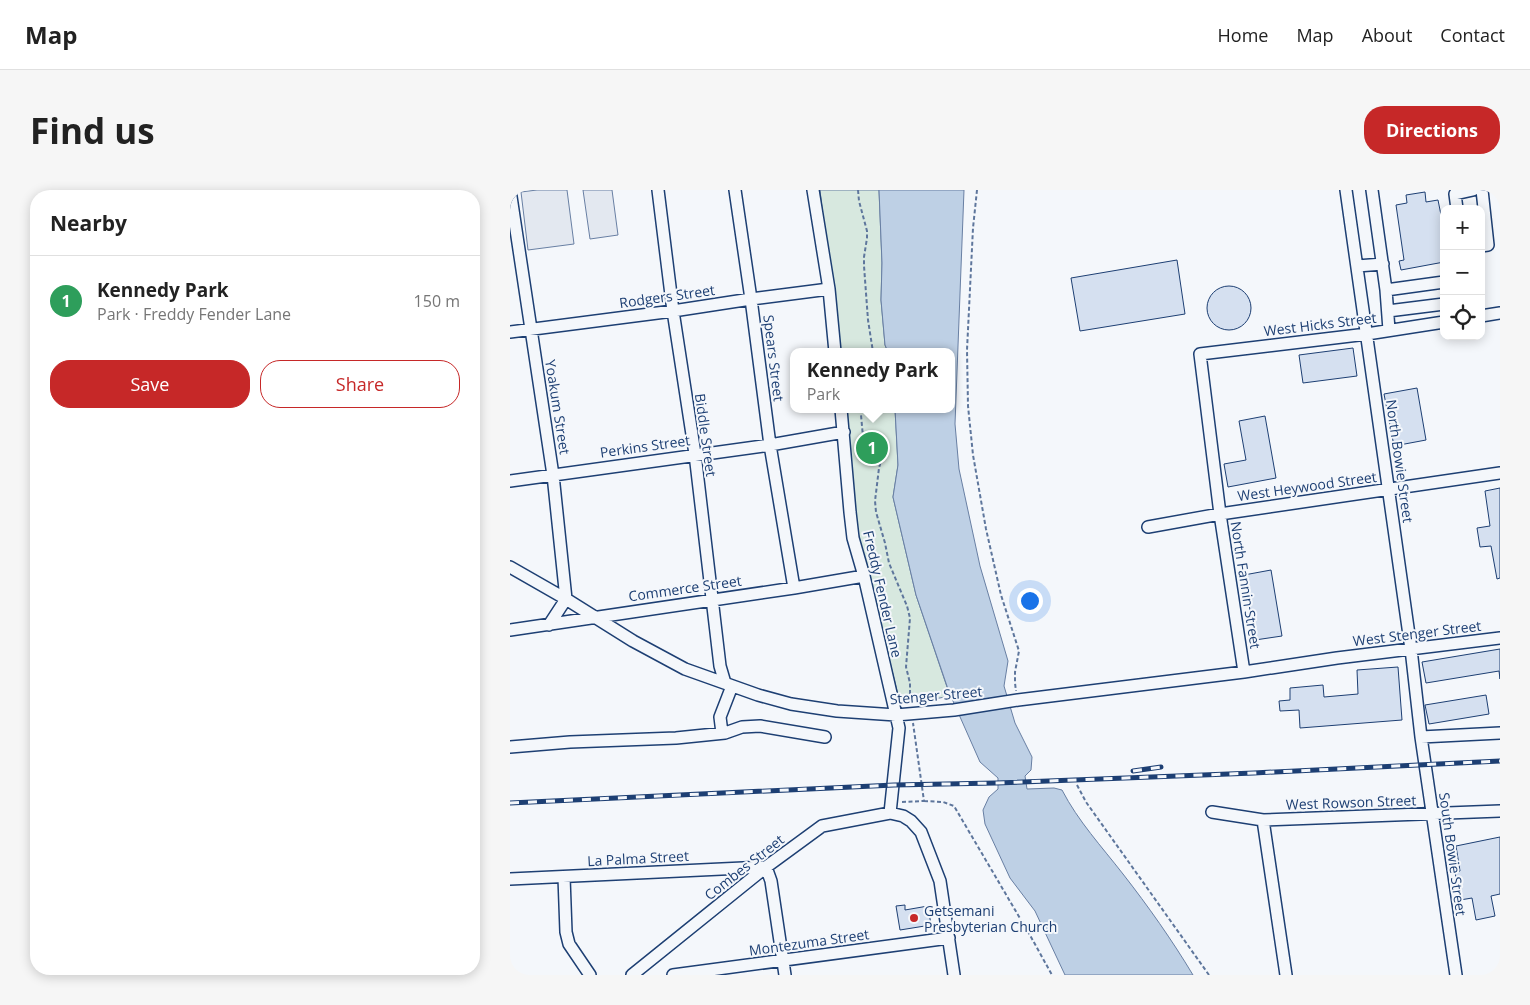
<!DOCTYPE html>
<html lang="en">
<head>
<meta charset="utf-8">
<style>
  :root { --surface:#fff; --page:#f6f6f6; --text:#222; --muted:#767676; --line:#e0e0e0; --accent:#c62828 }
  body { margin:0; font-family:"Open Sans",sans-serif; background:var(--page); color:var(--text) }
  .controls { position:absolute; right:15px; top:15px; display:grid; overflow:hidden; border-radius:10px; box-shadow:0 2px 12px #0003 }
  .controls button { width:45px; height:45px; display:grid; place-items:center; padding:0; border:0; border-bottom:1px solid var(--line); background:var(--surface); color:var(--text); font:25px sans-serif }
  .you { position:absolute; left:519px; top:410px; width:18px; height:18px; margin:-12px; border:4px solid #fff; border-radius:50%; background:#1a73e8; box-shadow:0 0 0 8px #1a73e833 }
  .badge { display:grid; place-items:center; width:32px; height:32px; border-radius:50%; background:var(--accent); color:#fff; font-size:16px; font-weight:700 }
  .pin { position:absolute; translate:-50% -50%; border:2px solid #fff; box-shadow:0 1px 5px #0006 }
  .popup { position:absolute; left:280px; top:158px; width:165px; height:65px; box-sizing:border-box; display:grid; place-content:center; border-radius:10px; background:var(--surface); filter:drop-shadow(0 1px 4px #0005); font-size:16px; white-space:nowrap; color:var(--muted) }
  .popup b { font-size:19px; color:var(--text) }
  .popup::after { content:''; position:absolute; left:50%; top:100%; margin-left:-10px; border:10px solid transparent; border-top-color:var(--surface) }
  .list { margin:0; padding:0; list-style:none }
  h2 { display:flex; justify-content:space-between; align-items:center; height:65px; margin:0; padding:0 20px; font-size:21px }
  h2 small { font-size:16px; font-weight:400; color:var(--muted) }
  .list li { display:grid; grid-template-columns:32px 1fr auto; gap:15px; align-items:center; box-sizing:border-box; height:90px; padding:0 20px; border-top:1px solid var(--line) }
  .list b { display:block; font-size:19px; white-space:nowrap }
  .list p { margin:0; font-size:16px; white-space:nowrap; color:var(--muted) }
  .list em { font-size:16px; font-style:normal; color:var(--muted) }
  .actions { display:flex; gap:10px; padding:15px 20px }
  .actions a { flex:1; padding:11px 0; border:1px solid var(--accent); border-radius:20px; text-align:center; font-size:18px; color:var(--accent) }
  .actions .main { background:var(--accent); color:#fff }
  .icon { flex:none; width:28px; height:28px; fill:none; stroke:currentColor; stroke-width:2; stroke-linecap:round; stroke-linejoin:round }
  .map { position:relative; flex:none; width:990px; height:785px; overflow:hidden; border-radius:20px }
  header { display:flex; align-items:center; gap:30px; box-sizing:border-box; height:70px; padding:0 25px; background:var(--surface); border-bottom:1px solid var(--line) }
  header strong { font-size:24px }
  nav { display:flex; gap:28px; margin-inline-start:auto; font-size:18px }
  .intro { display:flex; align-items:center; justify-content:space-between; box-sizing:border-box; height:120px; padding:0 30px }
  h1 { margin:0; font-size:35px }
  .button { padding:12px 22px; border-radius:20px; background:var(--accent); color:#fff; font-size:18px; font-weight:700 }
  main { display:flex; gap:30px; padding:0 30px }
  aside { flex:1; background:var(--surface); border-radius:20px; box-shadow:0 2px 12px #0003 }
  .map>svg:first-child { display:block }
  .green { fill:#d7e8df; stroke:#687fa3 }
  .parking { fill:#e3e8f0; stroke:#687fa3 }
  .water { fill:#bed0e5; stroke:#687fa3 }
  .building { fill:#d5e0f0; stroke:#1d3f73 }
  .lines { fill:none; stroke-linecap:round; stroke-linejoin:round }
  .minor-casing { stroke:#1d3f73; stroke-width:14 }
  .path { stroke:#5e769c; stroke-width:2; stroke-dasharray:4 2.5; stroke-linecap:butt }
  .minor { stroke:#f4f7fb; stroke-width:11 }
  .rail-casing { stroke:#1d3f73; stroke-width:5 }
  .rail { stroke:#f4f7fb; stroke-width:3; stroke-dasharray:9; stroke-linecap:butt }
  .poi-dot { fill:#c62828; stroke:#f4f7fb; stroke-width:2 }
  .labels { text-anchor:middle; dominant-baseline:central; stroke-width:4; stroke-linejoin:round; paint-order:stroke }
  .street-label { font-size:14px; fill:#1d3f73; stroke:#f4f7fb }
  .poi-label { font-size:14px; fill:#1d3f73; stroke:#f4f7fb; text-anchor:start }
</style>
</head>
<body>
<header>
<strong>Map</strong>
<nav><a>Home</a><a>Map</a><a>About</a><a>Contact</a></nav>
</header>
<div class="intro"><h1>Find us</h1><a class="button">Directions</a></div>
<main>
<aside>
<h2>Nearby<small></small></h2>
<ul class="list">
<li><span class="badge" style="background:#2e9e5b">1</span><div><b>Kennedy Park</b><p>Park · Freddy Fender Lane</p></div><em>150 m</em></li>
</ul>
<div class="actions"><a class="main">Save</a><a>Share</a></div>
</aside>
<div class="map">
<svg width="990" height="785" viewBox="0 0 990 785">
  <rect width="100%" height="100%" fill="#f4f7fb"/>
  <!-- green -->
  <path class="green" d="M310 0H369L372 73 371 110 375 155 378 162H328Z
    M334 219H385L388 275 383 307 406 405 440 506 419 510 392 513 389 509 345 330Z"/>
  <!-- parking -->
  <path class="parking" d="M27 0H57L64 54 18 60 11 2Z
    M73 0H102L108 45 80 49Z"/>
  <!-- water -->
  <path class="water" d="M369 0H454L445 234 449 279 470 376 498 471 494 496 505 533 522 567 521 580 515 586 517 599 544 598 552 600C568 631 592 657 613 684 638 716 662 750 683 785H555L525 721 500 688 475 634 473 620 479 607 488 599V588L470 572 439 502 406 405 383 307 388 275 385 219H441V162H378L375 155 371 110 372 73Z"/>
  <!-- building -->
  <path class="building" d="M915 2 916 12 928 10 934 40V72L891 80 889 71 894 70 886 15 897 13 896 5Z
    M667 70 675 124 570 141 561 88Z
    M697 118a22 22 0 1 1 44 0a22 22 0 1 1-44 0Z
    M843 158 847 186 793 193 789 165Z
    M907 198 916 250 884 256 874 204Z
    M755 226 766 288 718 297 714 274 736 270 729 231Z
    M990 298V388L987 389 981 356 970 357 967 338 980 336 975 301Z
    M761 380 772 446 745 450 734 385Z
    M990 459V489L989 481 916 493 912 472Z
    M888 477 892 530 790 538 789 520 770 521 769 511 780 510V498L813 495 814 507 848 504 847 480Z
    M976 505 979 524 919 534 915 515Z
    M990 647V704L981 706 985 726 966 730 962 708 950 710 945 682 950 681 946 656Z
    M395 715V720L418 716 421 735 390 740 386 716Z"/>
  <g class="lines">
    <!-- minor casing -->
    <g class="minor-casing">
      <path id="minor" d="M0 0 43 285 56 409 39 435
        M148 0 163 121 185 264 210 476 215 493
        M225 0 241 109 260 255 284 398
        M303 0 319 99 325 162
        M836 0 901 459 911 547 946 785
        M862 0 876 100
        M947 19 945 4 963 0
        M971 56 978 55 972 0
        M847 76 873 74
        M878 121 934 114
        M971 126 990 123
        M879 140 876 100 934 92
        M0 142 163 121 241 109 319 99
        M331 219 340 322 343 348 354 386 389 538 380 623
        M0 291 260 255 334 242
        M638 337 710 324 990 283
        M0 377 56 409 123 451 175 479 248 505 281 514 327 521 386 525 444 520 508 510 734 482 827 468 990 448
        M0 440 284 398 354 386
        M734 482 710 324 690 164 857 144 934 132
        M212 543 210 527 222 496
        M911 547 990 543
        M0 557 60 552 166 548 215 543 232 537 250 536 315 547
        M702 622 753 630 776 785
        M753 630 990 621
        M256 677 261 691 275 785
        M54 687 56 742 59 754 80 785
        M0 689 256 677
        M122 785 256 677 312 636 380 623 393 626 401 631 411 642 430 691 444 785
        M163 785 439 748"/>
    </g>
    <!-- path -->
    <path class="path" d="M348 0 349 11 357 41V48L354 67V76L358 130 363 162
      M467 0 463 38 457 160 458 216 463 265 476 339 491 405 509 461 505 482V493L506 501
      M352 219 351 225 353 247 372 259 373 263 369 278 365 311 366 322 375 353 379 373 397 416 400 428 396 477 400 493V514
      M567 595 576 612 699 785
      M414 611 433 612 444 616 521 747 542 785
      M392 612 414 611 403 533"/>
    <!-- minor -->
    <use href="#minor" class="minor"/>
    <!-- rail casing -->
    <g class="rail-casing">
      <path id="rail" d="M623 581 651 577
        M0 613 384 595 486 593 744 583 990 571"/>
    </g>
    <!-- rail -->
    <use href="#rail" class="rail"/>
  </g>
  <!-- markers -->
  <circle class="poi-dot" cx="404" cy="728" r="5"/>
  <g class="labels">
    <!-- street labels -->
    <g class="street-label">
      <text transform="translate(157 106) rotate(-8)">Rodgers Street</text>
      <text transform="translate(810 134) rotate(-7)">West Hicks Street</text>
      <text transform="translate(264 168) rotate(83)">Spears Street</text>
      <text transform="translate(48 217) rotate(81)">Yoakum Street</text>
      <text transform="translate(196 245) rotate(82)">Biddle Street</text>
      <text transform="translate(135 256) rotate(-8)">Perkins Street</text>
      <text transform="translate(890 271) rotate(82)">North Bowie Street</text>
      <text transform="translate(797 296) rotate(-8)">West Heywood Street</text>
      <text transform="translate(736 395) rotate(81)">North Fannin Street</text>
      <text transform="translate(175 398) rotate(-8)">Commerce Street</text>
      <text transform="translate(373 404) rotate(77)">Freddy Fender Lane</text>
      <text transform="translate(907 443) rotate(-7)">West Stenger Street</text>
      <text transform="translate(426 505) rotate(-5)">Stenger Street</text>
      <text transform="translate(841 612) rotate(-2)">West Rowson Street</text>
      <text transform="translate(943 664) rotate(82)">South Bowie Street</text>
      <text transform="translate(128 668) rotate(-3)">La Palma Street</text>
      <text transform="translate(234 677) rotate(-38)">Combes Street</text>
      <text transform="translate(299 752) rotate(-8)">Montezuma Street</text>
    </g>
    <!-- poi labels -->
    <g class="poi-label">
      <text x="414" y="720">Getsemani<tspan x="414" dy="16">Presbyterian Church</tspan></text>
    </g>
  </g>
</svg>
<div class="controls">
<button>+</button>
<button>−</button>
<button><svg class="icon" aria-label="locate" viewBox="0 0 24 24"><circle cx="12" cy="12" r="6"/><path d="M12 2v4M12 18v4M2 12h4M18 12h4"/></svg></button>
</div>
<div class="you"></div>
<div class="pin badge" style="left:362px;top:258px;background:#2e9e5b">1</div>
<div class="popup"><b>Kennedy Park</b>Park</div>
</div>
</main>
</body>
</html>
